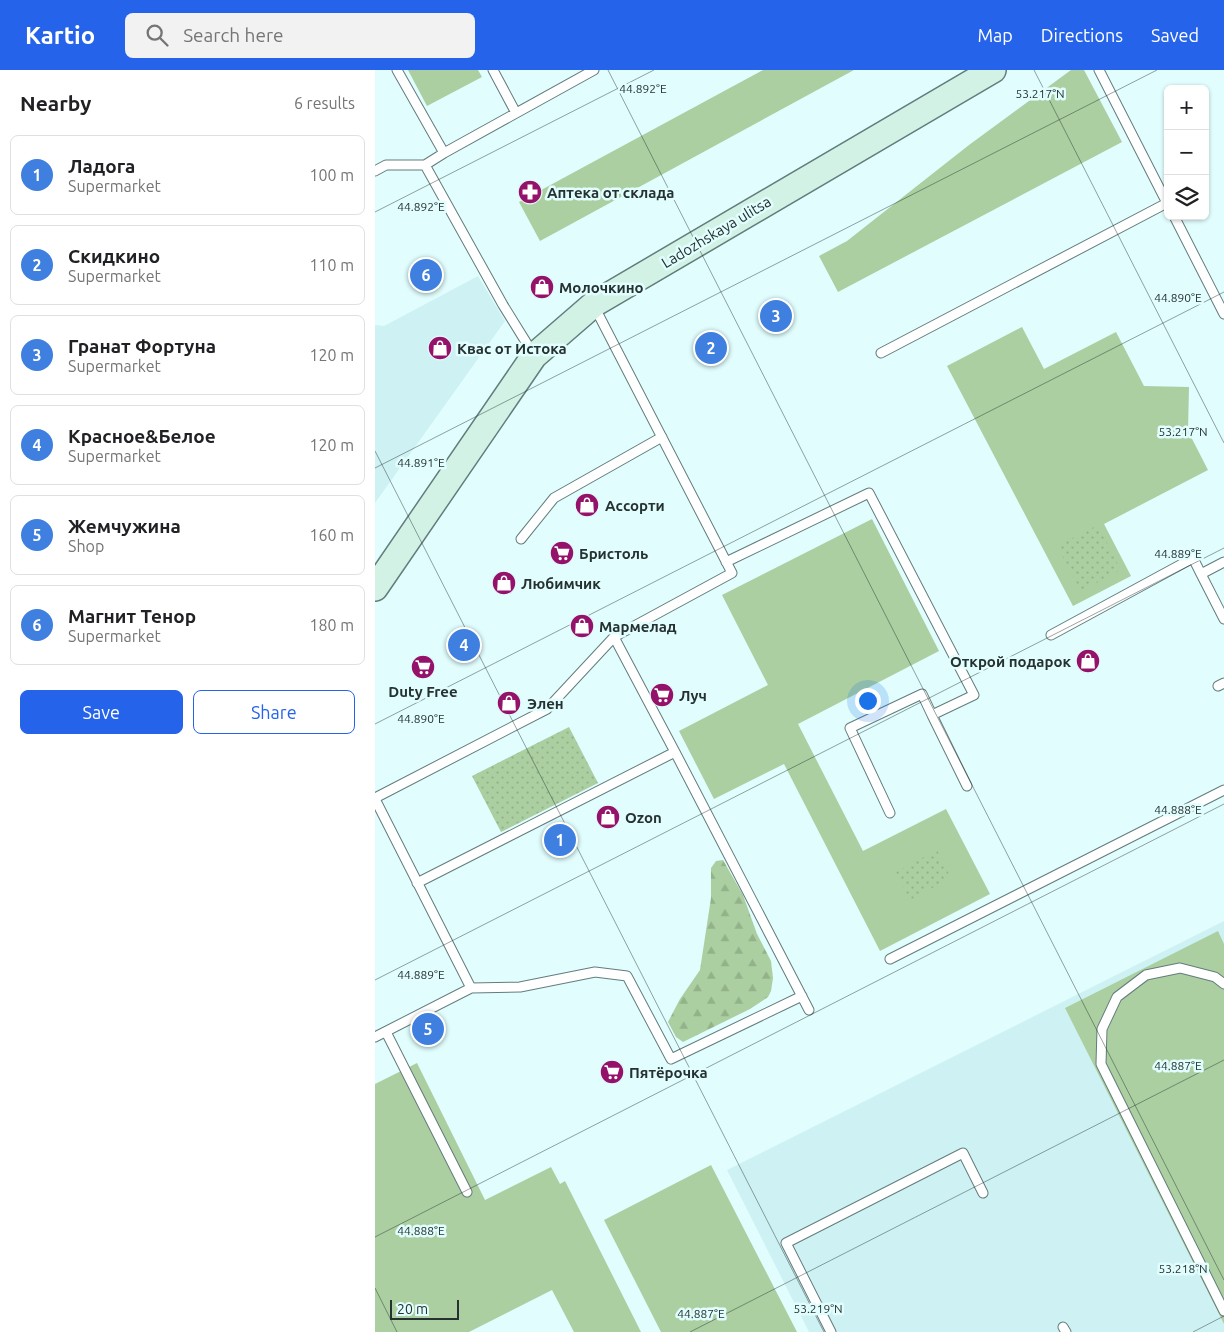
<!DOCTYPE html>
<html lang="en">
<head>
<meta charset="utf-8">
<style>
  :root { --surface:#fff; --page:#f2f2f2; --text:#202124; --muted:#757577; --line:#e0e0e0; --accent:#2563eb }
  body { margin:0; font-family:Ubuntu,sans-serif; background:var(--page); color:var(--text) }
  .controls { position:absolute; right:15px; top:15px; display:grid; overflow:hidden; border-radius:8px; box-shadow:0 1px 4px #0004 }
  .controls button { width:45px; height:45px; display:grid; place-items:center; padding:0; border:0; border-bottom:1px solid var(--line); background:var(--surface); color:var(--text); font:25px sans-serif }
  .scale { position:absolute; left:15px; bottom:12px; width:69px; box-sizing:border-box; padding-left:5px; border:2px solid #263131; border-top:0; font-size:14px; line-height:18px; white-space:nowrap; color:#263131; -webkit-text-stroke:4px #e1fdfd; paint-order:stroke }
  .you { position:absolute; left:492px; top:630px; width:18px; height:18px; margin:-12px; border:4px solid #fff; border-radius:50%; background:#1a73e8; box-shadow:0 0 0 8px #1a73e833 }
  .badge { display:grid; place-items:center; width:32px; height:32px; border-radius:50%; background:var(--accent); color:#fff; font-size:16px; font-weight:700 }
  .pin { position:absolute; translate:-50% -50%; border:2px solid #fff; box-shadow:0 1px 5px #0006 }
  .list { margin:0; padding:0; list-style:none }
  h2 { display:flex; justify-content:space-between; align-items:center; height:65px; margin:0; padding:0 20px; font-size:21px }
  h2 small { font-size:16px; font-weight:400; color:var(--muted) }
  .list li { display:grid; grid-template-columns:32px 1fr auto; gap:15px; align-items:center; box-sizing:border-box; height:80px; margin:0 10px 10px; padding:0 10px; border:1px solid var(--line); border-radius:8px }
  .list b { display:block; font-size:19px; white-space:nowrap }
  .list p { margin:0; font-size:16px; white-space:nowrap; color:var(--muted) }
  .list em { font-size:16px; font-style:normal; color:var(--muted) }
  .actions { display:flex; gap:10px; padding:15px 20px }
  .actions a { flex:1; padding:11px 0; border:1px solid var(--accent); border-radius:8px; text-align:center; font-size:18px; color:var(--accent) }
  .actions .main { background:var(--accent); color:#fff }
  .icon { flex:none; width:28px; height:28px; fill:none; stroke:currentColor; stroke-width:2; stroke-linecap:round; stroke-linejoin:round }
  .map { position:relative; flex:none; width:849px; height:1262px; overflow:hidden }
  header { display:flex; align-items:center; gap:30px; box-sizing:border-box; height:70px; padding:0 25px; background:var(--accent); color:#fff }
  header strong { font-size:24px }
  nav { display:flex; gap:28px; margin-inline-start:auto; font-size:18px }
  .search { width:350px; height:45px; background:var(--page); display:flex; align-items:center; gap:12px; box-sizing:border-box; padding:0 18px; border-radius:8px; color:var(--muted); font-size:19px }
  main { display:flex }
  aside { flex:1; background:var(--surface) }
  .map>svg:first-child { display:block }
  .built { fill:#cef2f3 }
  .green { fill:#abcfa0 }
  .forest { fill:url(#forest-firs) }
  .park { fill:url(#park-dots) }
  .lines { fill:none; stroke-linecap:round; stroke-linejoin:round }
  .lane-casing { stroke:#637c7c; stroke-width:11 }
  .secondary-casing { stroke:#637c7c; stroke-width:28 }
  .lane { stroke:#fff; stroke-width:9 }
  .secondary { stroke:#d2f2e6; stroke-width:25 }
  .ticks { fill:none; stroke:#263131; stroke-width:1; stroke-opacity:0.45 }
  .labels { text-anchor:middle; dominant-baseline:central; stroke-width:5; stroke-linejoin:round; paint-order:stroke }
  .poi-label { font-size:15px; font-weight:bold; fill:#263131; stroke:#e1fdfd; text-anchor:start }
  .street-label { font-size:15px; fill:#263131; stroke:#e1fdfd }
  .ticks-label { font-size:12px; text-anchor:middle; fill:#263131; stroke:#e1fdfd; stroke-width:5; stroke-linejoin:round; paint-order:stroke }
</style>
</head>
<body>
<header>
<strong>Kartio</strong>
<div class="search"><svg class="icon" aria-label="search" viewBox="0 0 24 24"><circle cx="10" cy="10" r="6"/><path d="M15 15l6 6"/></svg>Search here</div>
<nav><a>Map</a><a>Directions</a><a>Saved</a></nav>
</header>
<main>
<aside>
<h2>Nearby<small>6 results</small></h2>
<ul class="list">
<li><span class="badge" style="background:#3f7fe0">1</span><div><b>Ладога</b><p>Supermarket</p></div><em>100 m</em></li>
<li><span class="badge" style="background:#3f7fe0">2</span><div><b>Скидкино</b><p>Supermarket</p></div><em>110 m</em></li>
<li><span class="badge" style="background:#3f7fe0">3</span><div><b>Гранат Фортуна</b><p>Supermarket</p></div><em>120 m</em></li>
<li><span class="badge" style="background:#3f7fe0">4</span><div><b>Красное&amp;Белое</b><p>Supermarket</p></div><em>120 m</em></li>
<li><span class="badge" style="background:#3f7fe0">5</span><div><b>Жемчужина</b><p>Shop</p></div><em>160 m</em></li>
<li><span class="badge" style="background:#3f7fe0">6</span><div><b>Магнит Тенор</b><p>Supermarket</p></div><em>180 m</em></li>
</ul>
<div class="actions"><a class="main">Save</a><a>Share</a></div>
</aside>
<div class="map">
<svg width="849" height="1262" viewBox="0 0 849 1262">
  <defs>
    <pattern id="forest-firs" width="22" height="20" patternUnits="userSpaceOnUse" patternTransform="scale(1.25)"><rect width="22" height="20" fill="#abcfa0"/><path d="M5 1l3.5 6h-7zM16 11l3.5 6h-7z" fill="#93b28a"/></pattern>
    <pattern id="park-dots" width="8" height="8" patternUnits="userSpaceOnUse" patternTransform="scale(1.25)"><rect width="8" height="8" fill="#abcfa0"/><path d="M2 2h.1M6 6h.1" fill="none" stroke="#93b28a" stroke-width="1.8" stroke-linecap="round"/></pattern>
  </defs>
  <rect width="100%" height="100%" fill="#e1fdfd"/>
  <!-- built -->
  <path class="built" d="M103 206 130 251 0 433V255L9 256Z
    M849 851V1262H434L352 1100Z"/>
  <!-- green -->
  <path class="green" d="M33 0H103L107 7 52 36Z
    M388 0H479L165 171 144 132Z
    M696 0H709L747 72 463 222 444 186 472 171 594 75Z
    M647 257 669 299 741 262 769 316 814 317 813 361 833 400 729 454 756 506 698 536 572 296Z
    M497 449 564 581 423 654 488 781 571 739 615 824 505 881 409 694 339 729 304 661 393 615 347 525Z
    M843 861 849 874V1254L690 938Z
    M42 993 110 1130 176 1097 185 1114 190 1111 266 1262H199L177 1220 94 1262H0V1014Z
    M336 1095 422 1262H286L229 1150Z"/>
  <!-- forest -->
  <path class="forest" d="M348 790 368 825 382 864 396 891 398 908 396 921 393 927 375 939 308 972 301 967 293 952 305 929 325 900 336 828V798L341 791Z"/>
  <!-- park -->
  <path class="park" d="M723 455 746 500 706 521 682 476Z
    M194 657 223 713 126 762 97 706Z
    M562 780 576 808 535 830 521 802Z"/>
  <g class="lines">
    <!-- lane casing -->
    <g class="lane-casing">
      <path id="lane" d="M22 0 69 83
        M118 0 141 43
        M724 0 793 135
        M0 101 11 95H50
        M799 146 849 244
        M506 283 792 133
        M159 285 128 235 50 95 69 83 219 0
        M146 469 179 428 287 367
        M351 492 494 423 599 625 557 645 547 624 475 658 515 743
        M849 492 826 504 849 549
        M676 565 818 488 826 504
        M843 616 849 613
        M557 645 592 716
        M300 682 434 940
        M0 728 172 639 239 567
        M0 729 96 918
        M42 813 300 682 239 567 357 503 219 236
        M515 889 849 720
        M849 914 840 907 805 898 771 905 742 927 727 959 726 994 849 1241
        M11 962 92 1122
        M0 967 96 918 145 917 220 902 252 906 296 989 427 926
        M688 1257 691 1262
        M456 1262 411 1173 588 1083 608 1123"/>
    </g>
    <!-- secondary casing -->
    <g class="secondary-casing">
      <path id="secondary" d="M0 518 159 286 219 234 618 0"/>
    </g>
    <!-- lane -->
    <use href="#lane" class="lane"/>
    <!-- secondary -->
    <use href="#secondary" class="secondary"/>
  </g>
  <!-- ticks -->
  <path class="ticks" d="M233 0 849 1210M659 0 849 373M0 142 279 0M0 381 449 1262M0 398 782 0M0 654 849 222M0 910 849 478M0 1167 849 734M0 1218 22 1262M315 1262 849 990M818 1262 849 1246"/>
  <!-- icons -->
  <defs>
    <g id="pharmacy-disc" transform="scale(1.25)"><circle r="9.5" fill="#95126a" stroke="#e1fdfd"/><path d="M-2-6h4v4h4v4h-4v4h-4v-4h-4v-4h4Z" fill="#fff"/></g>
    <g id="shop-disc" transform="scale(1.25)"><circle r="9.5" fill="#95126a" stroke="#e1fdfd"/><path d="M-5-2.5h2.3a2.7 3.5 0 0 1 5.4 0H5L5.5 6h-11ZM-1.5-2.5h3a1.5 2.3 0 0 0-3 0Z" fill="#fff"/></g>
    <g id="supermarket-disc" transform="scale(1.25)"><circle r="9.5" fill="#95126a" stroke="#e1fdfd"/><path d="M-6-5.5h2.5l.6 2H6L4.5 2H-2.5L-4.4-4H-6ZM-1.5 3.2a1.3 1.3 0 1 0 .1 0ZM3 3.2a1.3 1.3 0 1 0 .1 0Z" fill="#fff"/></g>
  </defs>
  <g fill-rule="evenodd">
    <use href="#pharmacy-disc" x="155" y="122"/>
    <use href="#shop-disc" x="167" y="217"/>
    <use href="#shop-disc" x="65" y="278"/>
    <use href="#shop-disc" x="212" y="435"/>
    <use href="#supermarket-disc" x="187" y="483"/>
    <use href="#shop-disc" x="129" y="513"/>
    <use href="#shop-disc" x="207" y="556"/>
    <use href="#shop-disc" x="713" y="591"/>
    <use href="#supermarket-disc" x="48" y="597"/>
    <use href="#supermarket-disc" x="287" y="625"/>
    <use href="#shop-disc" x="134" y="633"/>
    <use href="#shop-disc" x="233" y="747"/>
    <use href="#supermarket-disc" x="237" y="1002"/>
  </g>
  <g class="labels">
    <!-- poi labels -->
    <g class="poi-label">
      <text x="172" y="122">Аптека от склада</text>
      <text x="184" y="217">Молочкино</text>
      <text x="82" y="278">Квас от Истока</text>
      <text x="230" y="435">Ассорти</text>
      <text x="204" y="483">Бристоль</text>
      <text x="146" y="513">Любимчик</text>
      <text x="224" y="556">Мармелад</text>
      <text x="696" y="591" text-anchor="end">Открой подарок</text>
      <text x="48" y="621" text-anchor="middle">Duty Free</text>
      <text x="304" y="625">Луч</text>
      <text x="152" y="633">Элен</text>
      <text x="250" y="747">Ozon</text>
      <text x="254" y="1002">Пятёрочка</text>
    </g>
    <!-- street labels -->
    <g class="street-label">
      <text transform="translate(341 162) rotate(-31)">Ladozhskaya ulitsa</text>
    </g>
  </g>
  <g class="ticks-label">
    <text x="268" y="23">44.892°E</text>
    <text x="665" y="28">53.217°N</text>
    <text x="46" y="141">44.892°E</text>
    <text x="803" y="232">44.890°E</text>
    <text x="808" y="366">53.217°N</text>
    <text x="46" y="397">44.891°E</text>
    <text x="803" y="488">44.889°E</text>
    <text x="46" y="653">44.890°E</text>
    <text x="803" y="744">44.888°E</text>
    <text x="46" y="909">44.889°E</text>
    <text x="803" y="1000">44.887°E</text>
    <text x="46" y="1165">44.888°E</text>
    <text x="808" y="1203">53.218°N</text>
    <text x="443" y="1243">53.219°N</text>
    <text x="326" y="1248">44.887°E</text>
  </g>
</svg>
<div class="controls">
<button>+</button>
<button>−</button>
<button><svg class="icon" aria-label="layers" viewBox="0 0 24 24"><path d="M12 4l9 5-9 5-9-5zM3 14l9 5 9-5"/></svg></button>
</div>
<div class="scale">20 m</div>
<div class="you"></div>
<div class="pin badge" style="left:185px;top:770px;background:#3f7fe0">1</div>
<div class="pin badge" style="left:336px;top:278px;background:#3f7fe0">2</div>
<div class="pin badge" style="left:401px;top:246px;background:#3f7fe0">3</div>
<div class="pin badge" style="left:89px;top:575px;background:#3f7fe0">4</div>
<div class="pin badge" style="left:53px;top:959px;background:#3f7fe0">5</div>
<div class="pin badge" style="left:51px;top:205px;background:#3f7fe0">6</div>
</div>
</main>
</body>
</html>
